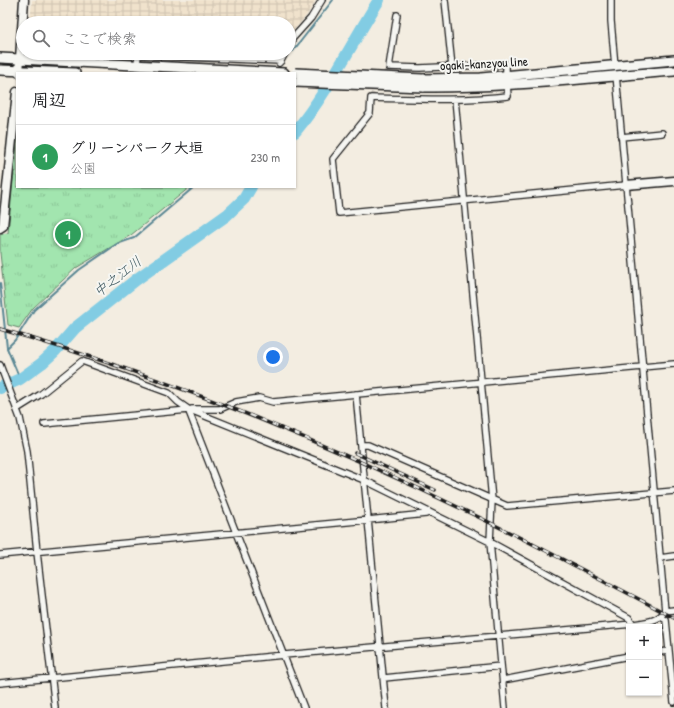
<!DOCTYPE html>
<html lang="ja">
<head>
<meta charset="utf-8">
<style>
  :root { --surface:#fff; --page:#f6f6f6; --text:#202124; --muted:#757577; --line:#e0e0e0; --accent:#1f6fb2 }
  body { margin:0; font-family:"Patrick Hand","Klee One",sans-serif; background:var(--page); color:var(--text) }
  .controls { position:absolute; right:12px; bottom:12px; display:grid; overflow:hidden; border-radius:0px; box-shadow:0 1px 3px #0004 }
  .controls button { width:36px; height:36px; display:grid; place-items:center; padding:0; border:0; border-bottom:1px solid var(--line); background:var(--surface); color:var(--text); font:20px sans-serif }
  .you { position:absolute; left:273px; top:357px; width:14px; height:14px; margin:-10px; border:3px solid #fff; border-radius:50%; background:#1a73e8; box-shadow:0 0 0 6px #1a73e833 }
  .badge { display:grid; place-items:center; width:26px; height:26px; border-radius:50%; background:var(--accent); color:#fff; font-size:13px; font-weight:700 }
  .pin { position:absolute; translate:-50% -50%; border:2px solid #fff; box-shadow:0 1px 4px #0006 }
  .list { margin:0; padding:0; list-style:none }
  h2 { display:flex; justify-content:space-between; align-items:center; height:52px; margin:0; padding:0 16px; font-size:17px }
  h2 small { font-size:13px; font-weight:400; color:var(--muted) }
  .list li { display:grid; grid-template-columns:26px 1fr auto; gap:12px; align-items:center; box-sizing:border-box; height:64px; padding:0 16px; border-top:1px solid var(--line) }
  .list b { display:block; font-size:15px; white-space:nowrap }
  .list p { margin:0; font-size:13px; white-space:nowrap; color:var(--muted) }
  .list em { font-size:13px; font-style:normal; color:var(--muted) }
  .icon { flex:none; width:22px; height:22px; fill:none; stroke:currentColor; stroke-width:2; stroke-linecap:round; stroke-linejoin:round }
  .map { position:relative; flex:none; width:674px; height:708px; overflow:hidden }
  .search { position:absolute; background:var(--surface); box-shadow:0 1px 3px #0004; left:16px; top:16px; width:280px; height:44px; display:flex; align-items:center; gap:10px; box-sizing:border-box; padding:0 14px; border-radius:22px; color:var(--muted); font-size:15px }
  .panel { position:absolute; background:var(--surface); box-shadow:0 1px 3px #0004; left:16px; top:72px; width:280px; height:116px; border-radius:0px }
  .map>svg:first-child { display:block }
  .industrial { fill:url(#industrial-grid) }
  .park { fill:url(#park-tufts); stroke:#5f8066 }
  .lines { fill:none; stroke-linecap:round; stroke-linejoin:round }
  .stream { stroke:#598693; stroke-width:2 }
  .river { stroke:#82cce3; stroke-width:12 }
  .street-tunnel { stroke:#c8c3ba; stroke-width:5.5; stroke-dasharray:5.5 3; stroke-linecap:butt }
  .street-casing { stroke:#1c1c1c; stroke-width:8 }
  .secondary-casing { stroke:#1c1c1c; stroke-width:11 }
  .primary-casing { stroke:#1c1c1c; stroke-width:12 }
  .street { stroke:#f6f6f2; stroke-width:5.5 }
  .secondary { stroke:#f6f6f2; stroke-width:8 }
  .primary { stroke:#f6f6f2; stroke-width:9 }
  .rail-casing { stroke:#1c1c1c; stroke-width:3.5 }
  .rail { stroke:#f6f6f2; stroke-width:2; stroke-dasharray:6; stroke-linecap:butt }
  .primary-bridge-casing { stroke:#1c1c1c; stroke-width:12; stroke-linecap:butt }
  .primary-bridge { stroke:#f6f6f2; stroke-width:9 }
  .labels { text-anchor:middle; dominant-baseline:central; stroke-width:4; stroke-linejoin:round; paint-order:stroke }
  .street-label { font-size:13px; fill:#1c1c1c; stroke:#f6f6f2 }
  .water-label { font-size:14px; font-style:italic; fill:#405a62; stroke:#f6f6f2 }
</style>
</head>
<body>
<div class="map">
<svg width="674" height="708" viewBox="0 0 674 708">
  <defs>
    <pattern id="industrial-grid" width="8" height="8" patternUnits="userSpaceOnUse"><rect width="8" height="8" fill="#f0e2cc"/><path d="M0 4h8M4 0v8" fill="none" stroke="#cdc1af"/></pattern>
    <pattern id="park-tufts" width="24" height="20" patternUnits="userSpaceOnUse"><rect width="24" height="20" fill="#a2e5af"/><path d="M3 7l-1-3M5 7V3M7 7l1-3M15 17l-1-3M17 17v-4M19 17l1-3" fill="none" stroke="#8bc496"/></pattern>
  </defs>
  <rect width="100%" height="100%" fill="#f3ede1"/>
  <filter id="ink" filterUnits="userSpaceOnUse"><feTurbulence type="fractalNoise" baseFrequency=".025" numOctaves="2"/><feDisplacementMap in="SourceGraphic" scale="8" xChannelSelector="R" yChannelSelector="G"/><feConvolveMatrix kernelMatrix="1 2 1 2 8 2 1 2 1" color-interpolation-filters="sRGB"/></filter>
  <g filter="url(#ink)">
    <!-- industrial -->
    <path class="industrial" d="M32 0H315L314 4 306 16 293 31 289 37V23H30Z
      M49 53H134V57Z"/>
    <!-- park -->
    <path class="park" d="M17 140V187H190L131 235 76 268 33 308 19 328 8 325 0 253V234L8 233Z"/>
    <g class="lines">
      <!-- stream -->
      <path class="stream" d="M293 51 333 0
        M0 283 7 348 20 379
        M7 348 15 340 34 310 79 270 117 244 134 238 194 187"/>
      <!-- river -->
      <path class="river" d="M295 132C328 92 351 44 379 0
        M0 388 20 379 42 363 55 351 75 328 137 279 227 215 244 199 251 187"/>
      <!-- street-tunnel -->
      <path class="street-tunnel" d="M371 98 389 67"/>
      <!-- street casing -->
      <g class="street-casing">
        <path id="street" d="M445 0 452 67
          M611 0V21L615 66
          M397 15 389 67 420 68 506 64V76
          M289 46 293 38 311 18 322 0
          M281 61 285 53
          M137 65 138 55 281 61 279 63
          M507 85 508 96C463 101 417 99 371 98L370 113 333 159 339 213 626 185
          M455 99 492 500 490 542 505 708
          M621 137 662 133
          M0 365 20 418 27 451 37 552 55 708
          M356 394 386 708
          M17 409 41 394 82 361 169 393 178 402 188 409 364 480 490 542 629 618 633 624
          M188 409 304 708
          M192 409H220L236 402 259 398 273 402 674 364
          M44 424 188 410
          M362 445H368L507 506 674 491
          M0 555 368 520 426 514 429 512
          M660 558 674 556
          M665 611 674 610
          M661 617 666 620 674 702
          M659 652 669 651
          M384 678 501 666
          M503 680 629 656
          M0 683 284 655 633 624C645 622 658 622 665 611L616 75"/>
      </g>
      <!-- secondary casing -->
      <g class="secondary-casing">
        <path id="secondary" d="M19 73 24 0
          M626 185 674 181
          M0 228 3 226 17 92"/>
      </g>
      <!-- primary casing -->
      <g class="primary-casing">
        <path id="primary" d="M0 58 284 73
          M0 70 75 73
          M423 79 481 78 674 60
          M423 87C507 88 590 77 674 71"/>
      </g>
      <!-- street -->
      <use href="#street" class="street"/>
      <!-- secondary -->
      <use href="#secondary" class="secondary"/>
      <!-- primary -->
      <use href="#primary" class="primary"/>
      <!-- rail casing -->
      <g class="rail-casing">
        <path id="rail" d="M0 329C195 385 380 465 560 558 598 578 636 597 674 618
          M355 453 435 490"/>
      </g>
      <!-- rail -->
      <use href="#rail" class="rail"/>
      <!-- primary-bridge casing -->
      <g class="primary-bridge-casing">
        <path id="primary-bridge" d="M295 73 423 79
          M295 82 423 87"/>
      </g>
      <!-- primary-bridge -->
      <use href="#primary-bridge" class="primary-bridge"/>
    </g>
  </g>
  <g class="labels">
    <!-- street labels -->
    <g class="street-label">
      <text transform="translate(484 63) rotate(-3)">ogaki-kanzyou line</text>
    </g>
    <!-- water labels -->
    <g class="water-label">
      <text transform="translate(117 276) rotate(-38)">中之江川</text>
    </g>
  </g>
</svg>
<div class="controls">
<button>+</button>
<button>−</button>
</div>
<div class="you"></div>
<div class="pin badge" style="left:68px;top:234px;background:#2e9e5b">1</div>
<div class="search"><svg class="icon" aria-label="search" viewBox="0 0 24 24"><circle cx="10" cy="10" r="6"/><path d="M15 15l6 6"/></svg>ここで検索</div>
<section class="panel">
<h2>周辺<small></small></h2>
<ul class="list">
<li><span class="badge" style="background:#2e9e5b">1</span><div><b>グリーンパーク大垣</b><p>公園</p></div><em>230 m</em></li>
</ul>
</section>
</div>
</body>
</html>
